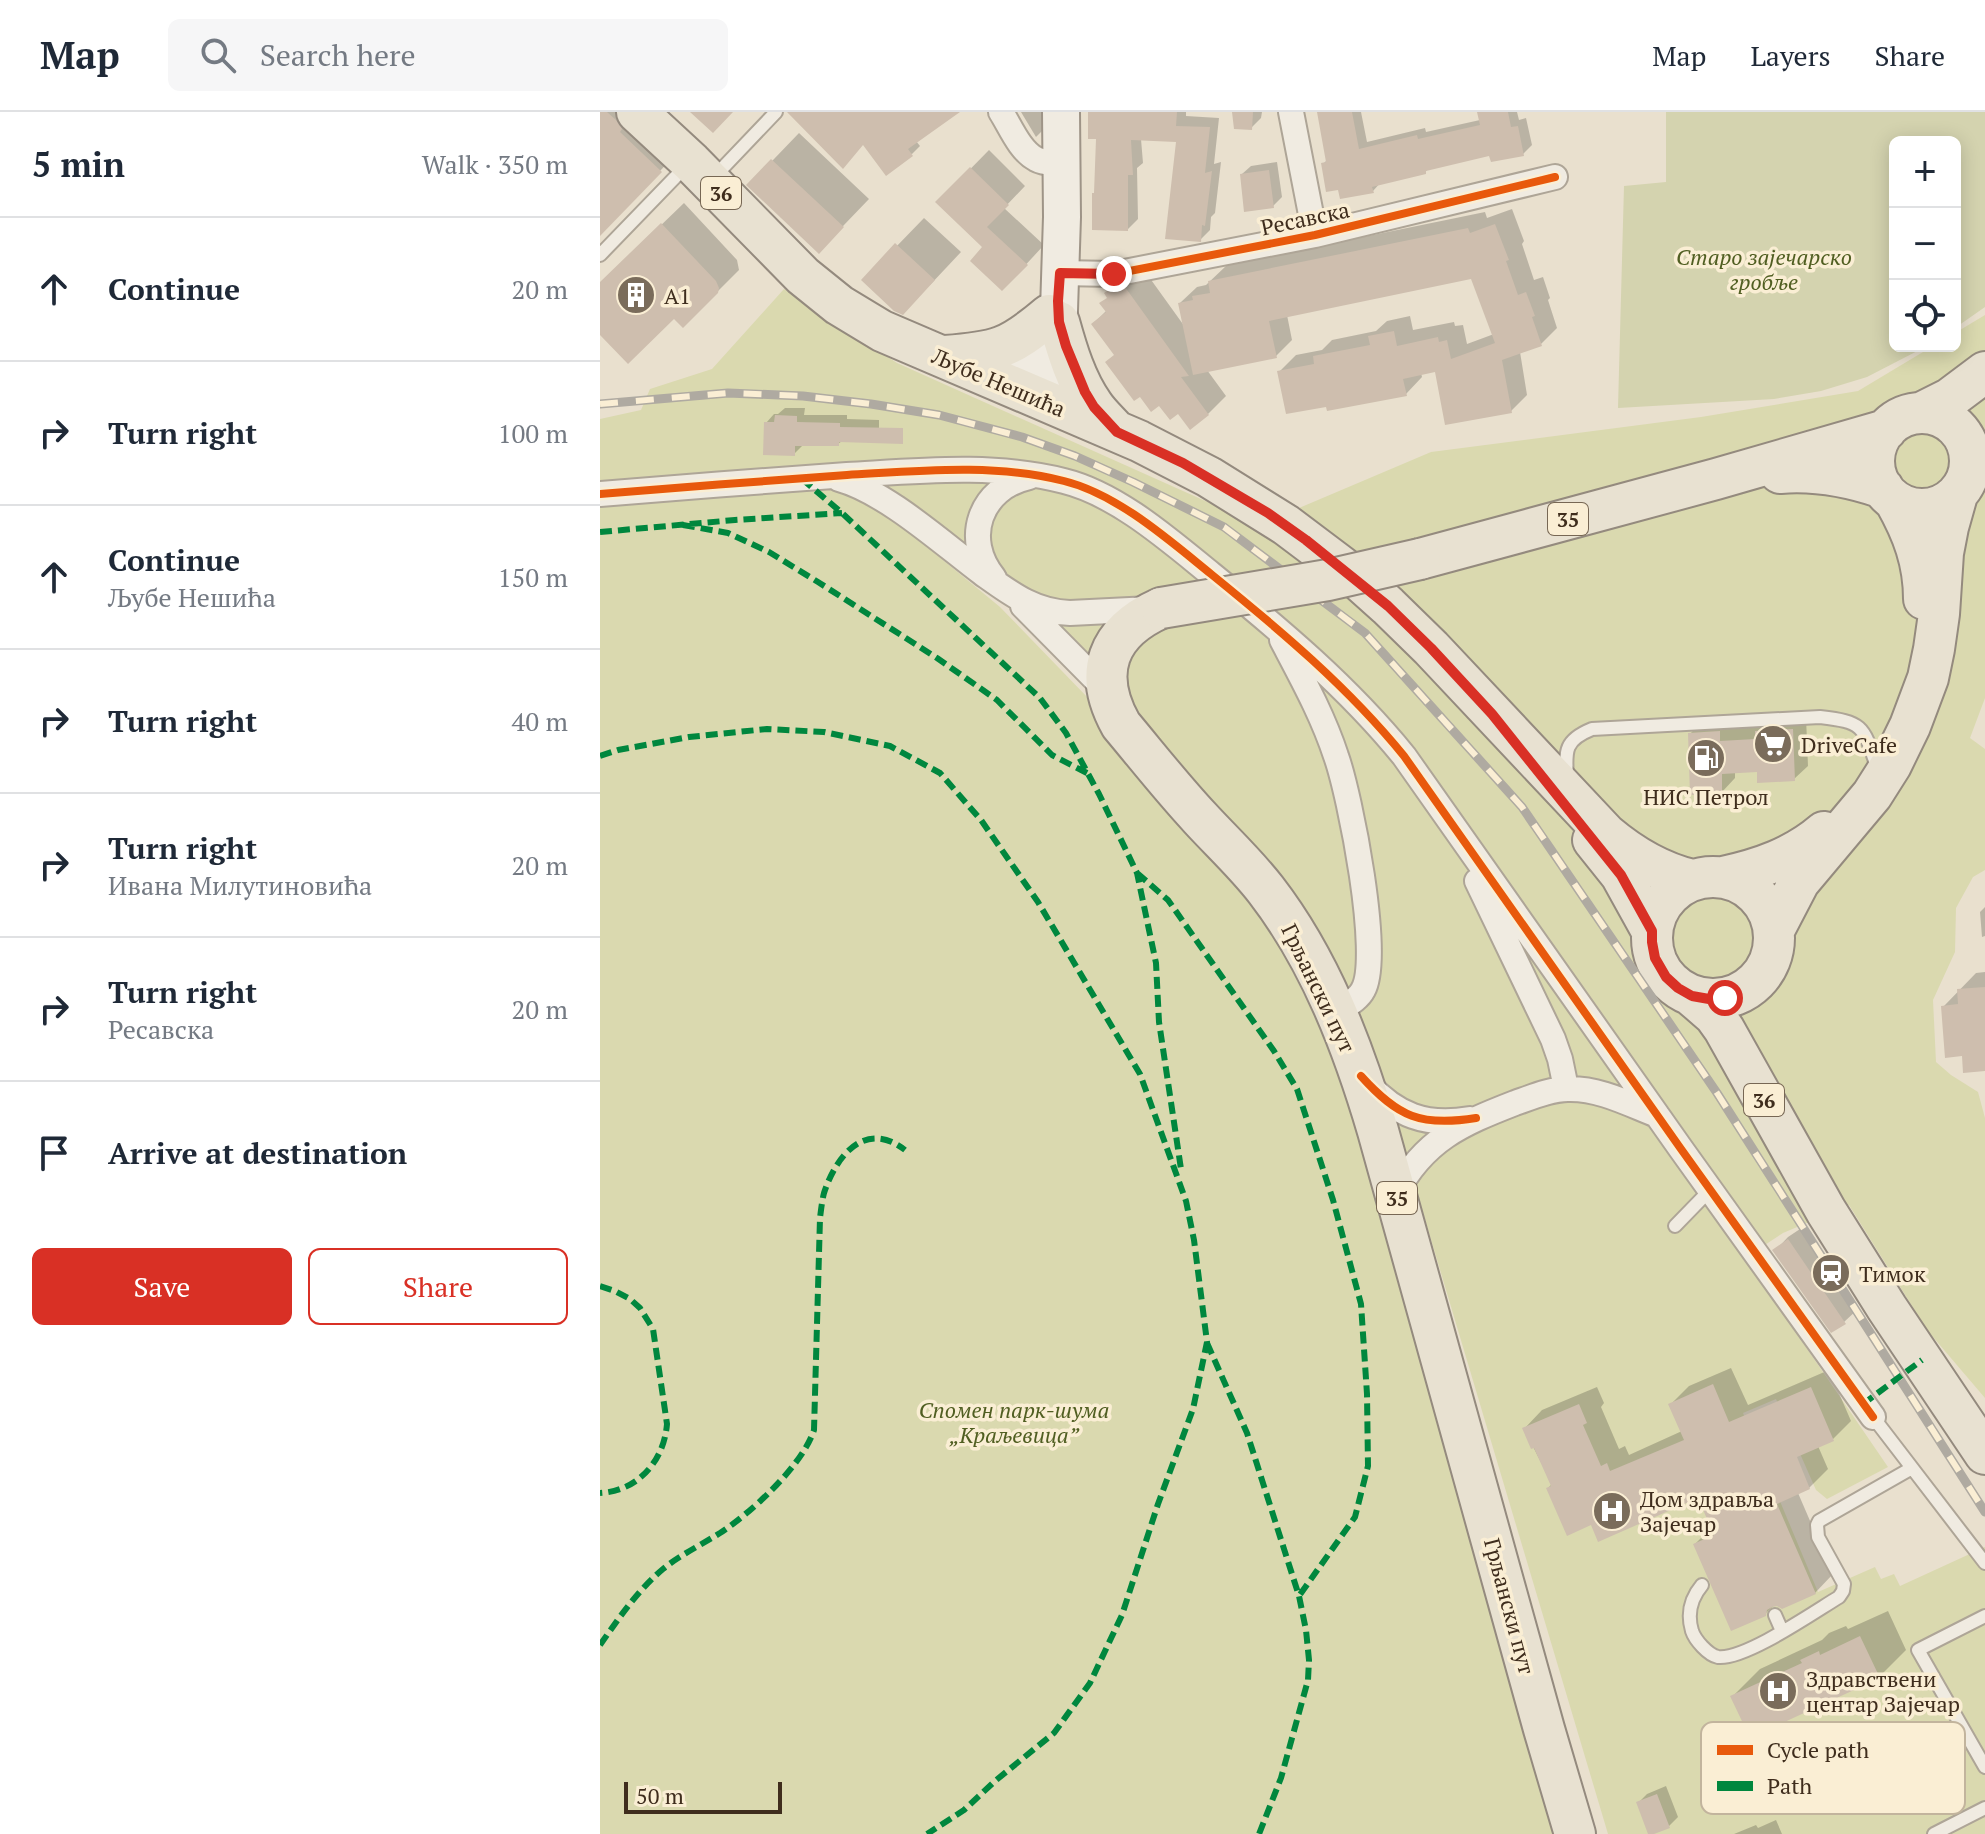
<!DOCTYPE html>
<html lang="en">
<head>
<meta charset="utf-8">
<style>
  :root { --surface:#fff; --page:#f6f6f7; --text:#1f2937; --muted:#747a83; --line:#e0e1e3; --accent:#d93025 }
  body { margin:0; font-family:"PT Serif",serif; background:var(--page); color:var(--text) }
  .controls { position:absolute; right:24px; top:24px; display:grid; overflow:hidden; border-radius:12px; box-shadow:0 4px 20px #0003 }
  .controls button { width:72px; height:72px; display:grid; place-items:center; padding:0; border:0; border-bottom:2px solid var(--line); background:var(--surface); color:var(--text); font:40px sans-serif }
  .scale { position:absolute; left:24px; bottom:20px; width:158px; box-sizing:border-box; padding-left:8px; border:4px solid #3f2d1d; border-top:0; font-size:22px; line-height:28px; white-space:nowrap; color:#3f2d1d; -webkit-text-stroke:6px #faeed4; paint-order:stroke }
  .stop { position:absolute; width:24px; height:24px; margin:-18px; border:6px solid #d93025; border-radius:50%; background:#fff }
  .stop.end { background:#d93025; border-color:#fff; box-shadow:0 2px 8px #0008 }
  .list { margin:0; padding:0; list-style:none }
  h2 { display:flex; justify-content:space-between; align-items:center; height:104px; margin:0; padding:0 32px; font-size:34px }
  h2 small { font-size:26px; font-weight:400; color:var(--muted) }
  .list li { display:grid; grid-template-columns:52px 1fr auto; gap:24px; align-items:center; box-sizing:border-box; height:144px; padding:0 32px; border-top:2px solid var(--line) }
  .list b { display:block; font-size:30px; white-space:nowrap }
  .list p { margin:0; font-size:26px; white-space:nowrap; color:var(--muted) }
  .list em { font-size:26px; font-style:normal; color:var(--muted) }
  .actions { display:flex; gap:16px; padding:24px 32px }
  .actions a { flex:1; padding:18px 0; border:2px solid var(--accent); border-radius:12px; text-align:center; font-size:28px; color:var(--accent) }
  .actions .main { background:var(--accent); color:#fff }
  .icon { flex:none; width:44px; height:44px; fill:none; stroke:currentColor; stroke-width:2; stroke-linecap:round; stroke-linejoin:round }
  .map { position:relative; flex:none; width:1385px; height:1722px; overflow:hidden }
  header { display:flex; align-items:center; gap:48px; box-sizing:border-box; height:112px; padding:0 40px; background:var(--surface); border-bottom:2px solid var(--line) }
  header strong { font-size:38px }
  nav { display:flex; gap:44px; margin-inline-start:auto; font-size:28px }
  .search { width:560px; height:72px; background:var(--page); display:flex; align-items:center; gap:20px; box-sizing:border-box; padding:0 28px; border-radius:12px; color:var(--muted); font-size:30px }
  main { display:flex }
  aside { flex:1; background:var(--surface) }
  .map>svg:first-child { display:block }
  .green { fill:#dad9af }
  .cemetery { fill:#d4d3af }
  .shadow { fill:#0003 }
  .building { fill:#cebeae }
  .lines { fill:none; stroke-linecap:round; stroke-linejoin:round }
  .lane-casing { stroke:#aea597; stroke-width:16 }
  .street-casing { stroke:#aea597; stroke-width:28 }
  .secondary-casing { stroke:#9e9487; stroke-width:40 }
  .primary-casing { stroke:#948a7e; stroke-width:44 }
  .lane { stroke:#f0ebe1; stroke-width:12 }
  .street { stroke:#f0ebe1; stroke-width:24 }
  .secondary { stroke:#f0ebe1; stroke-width:36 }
  .primary { stroke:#e8e1d1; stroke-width:40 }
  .rail-casing { stroke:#afaaa1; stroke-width:9 }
  .rail { stroke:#faeed4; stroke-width:6; stroke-dasharray:18; stroke-linecap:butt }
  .primary-bridge-casing { stroke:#948a7e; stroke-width:44; stroke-linecap:butt }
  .primary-bridge { stroke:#e8e1d1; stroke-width:40 }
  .quiet { stroke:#00873e; stroke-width:6; stroke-dasharray:12 6; stroke-linecap:butt }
  .cycleway-casing { stroke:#faeed4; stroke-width:13 }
  .cycleway { stroke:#e8590c; stroke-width:8 }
  .route { stroke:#d93025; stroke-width:10 }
  .labels { text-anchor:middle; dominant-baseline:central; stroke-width:7; stroke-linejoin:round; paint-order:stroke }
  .shield { fill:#faeed4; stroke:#776754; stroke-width:2 }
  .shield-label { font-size:20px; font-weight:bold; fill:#3f2d1d }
  .street-label { font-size:22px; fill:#3f2d1d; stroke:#faeed4 }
  .park-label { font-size:22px; font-style:italic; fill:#505e21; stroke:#faeed4 }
  .poi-label { font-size:22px; fill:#3f2d1d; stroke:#faeed4; text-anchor:start }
  .key { fill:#faeed4; stroke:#c2b49d; stroke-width:2 }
  .key-label { font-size:22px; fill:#3f2d1d }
</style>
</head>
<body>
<header>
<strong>Map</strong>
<div class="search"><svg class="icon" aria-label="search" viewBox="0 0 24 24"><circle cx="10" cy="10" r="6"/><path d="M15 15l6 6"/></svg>Search here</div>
<nav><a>Map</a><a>Layers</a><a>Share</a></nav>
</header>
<main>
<aside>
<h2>5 min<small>Walk · 350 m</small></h2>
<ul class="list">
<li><svg class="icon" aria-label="ahead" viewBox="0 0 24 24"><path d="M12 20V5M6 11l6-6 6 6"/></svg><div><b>Continue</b></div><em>20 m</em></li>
<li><svg class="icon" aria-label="right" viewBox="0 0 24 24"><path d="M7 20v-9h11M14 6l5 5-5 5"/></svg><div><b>Turn right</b></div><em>100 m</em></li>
<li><svg class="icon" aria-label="ahead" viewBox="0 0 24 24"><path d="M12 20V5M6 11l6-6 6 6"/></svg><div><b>Continue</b><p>Љубе Нешића</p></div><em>150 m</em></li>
<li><svg class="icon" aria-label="right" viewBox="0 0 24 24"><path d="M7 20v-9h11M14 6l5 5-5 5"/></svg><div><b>Turn right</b></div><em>40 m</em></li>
<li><svg class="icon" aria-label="right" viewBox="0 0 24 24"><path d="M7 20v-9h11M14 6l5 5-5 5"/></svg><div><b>Turn right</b><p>Ивана Милутиновића</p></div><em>20 m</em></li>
<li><svg class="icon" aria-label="right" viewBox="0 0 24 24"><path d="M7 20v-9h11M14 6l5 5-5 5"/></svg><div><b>Turn right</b><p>Ресавска</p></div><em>20 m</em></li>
<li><svg class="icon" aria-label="arrive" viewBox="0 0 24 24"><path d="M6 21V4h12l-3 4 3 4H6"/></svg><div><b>Arrive at destination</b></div></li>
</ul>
<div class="actions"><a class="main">Save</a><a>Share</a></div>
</aside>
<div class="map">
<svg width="1385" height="1722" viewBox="0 0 1385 1722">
  <rect width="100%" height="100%" fill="#e9e0ce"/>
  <!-- green -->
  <path class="green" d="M184 177 297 251 659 413 831 340 1101 305 1258 279 1333 234H1355V221L1385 203V586L1370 626 1385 637V758L1373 765 1356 796 1355 840 1333 888 1336 950 1351 963 1378 980 1385 1006V1286L1327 1218 1249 1093 1183 1121 1145 1146 1288 1355 1227 1387 1216 1378 1176 1287 1143 1301 1218 1480 1275 1455 1281 1467 1294 1462 1300 1474 1385 1435V1722H1008L785 973 721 823 356 428 237 377 298 411 400 495 490 588 666 806 742 959 959 1722H0V307L41 298 50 277 112 257Z"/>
  <!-- cemetery -->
  <path class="cemetery" d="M1066 0H1385V195L1355 216V30H1295V234H1327L1267 265 1221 279 1174 287 1018 296 1024 74 1066 70Z"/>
  <!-- shadow -->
  <path class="shadow" d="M0 0H36L77 41 23 98 0 109Z
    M190 0H356L316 29 320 34 312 42 264 31Z
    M421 0H442L444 17 436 25Z
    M490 0H586V4L619 6 614 52 621 50 615 101 611 105 610 118 600 128 578 28 541 27 543 51 537 56 538 107 528 117 496 79 498 25Z
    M634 0H662L661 6 651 16Z
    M720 0H761L767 30 825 16 826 20 880 8 879 0H917L919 8 926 6 932 33 923 42H891L829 56 825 60 781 70 773 79 740 76 723 52 728 47Z
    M199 21 269 87 219 139 149 73Z
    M389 38 425 74 404 96 444 133 420 159 385 135 338 90Z
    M677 50 682 85 673 94 642 62 651 54Z
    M84 91 137 148 139 158 83 214 74 204 0 220V172Z
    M912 97 924 129 922 132 934 168 943 165 950 186 948 188 957 216 941 232 920 240 927 283 911 299 837 258 821 261 822 265 806 282 679 260 696 243 722 238 732 228 776 219 787 209 810 204 813 218 854 210 855 214 863 213 867 232 894 222 873 165 687 203 692 228 676 244 607 258 626 284 608 302 590 315 578 300 515 242 493 212 507 198 509 185 506 182 525 164 544 158 585 215 580 191 597 175 606 173 627 153 885 100 887 106Z
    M324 106 361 140 330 173 264 168Z
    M185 296H205L204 303H247V307L279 308V321L242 329 238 332 203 333 194 342 166 311 174 302H178Z
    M1206 605 1208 654 1194 667 1159 658 1135 659V666L1122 680 1090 622 1103 608 1133 607V616L1161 615 1170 606Z
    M1385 795V824L1382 825 1380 800Z
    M1385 860V957L1363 942 1344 894 1376 861Z
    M1203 1115 1258 1197 1244 1210 1175 1139 1188 1125Z
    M1131 1256 1148 1293 1229 1258 1251 1309 1233 1327 1218 1334 1228 1357 1209 1376 1198 1381 1233 1462 1215 1481 1175 1492 1165 1502 1095 1432 1112 1415 1099 1384 992 1411 948 1376 952 1372 924 1317 942 1298 997 1275 1004 1291 1001 1295 1019 1337 1025 1334 1029 1343 1082 1319 1071 1292 1089 1274Z
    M1288 1499 1306 1538 1279 1565 1133 1584 1160 1557 1222 1528 1229 1521 1246 1514 1248 1517Z
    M1066 1674 1078 1705 1069 1714 1050 1721 1038 1691 1047 1682Z
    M1176 1708 1182 1722H1134L1156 1713 1158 1716Z"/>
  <!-- building -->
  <path class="building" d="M0 0H7L16 8 22 17 20 20 62 60 0 124Z
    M90 0H133L113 21Z
    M187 0H360L308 37 313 44 286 64 263 33 243 57Z
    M488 0H577L576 14 610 15 605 61 612 59 605 114 602 113 601 130 565 127 576 30 531 28 533 63H528V119L492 118V81H494L496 27H488Z
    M632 0H653L652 18 634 17Z
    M717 0H752L759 37 817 23 818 27 880 13 877 0H908L911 15 918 14 924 44 891 50 889 44 826 59V62L772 75 774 81 740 87 738 78 726 80 721 51 726 50Z
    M171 47 244 115 219 142 146 73Z
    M370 55 409 93 387 115 428 153 402 179 370 149 382 135 335 90Z
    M669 58 674 96 644 100 640 62Z
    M61 111 116 169 119 176 118 181 83 216 74 207 28 252 0 223V170Z
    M895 112 909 148 906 149 918 183 926 180 935 204 932 205 942 234 902 248 912 301 845 313 835 260 803 267 807 284 727 299 726 295 686 302 677 259 714 252 713 244 770 233 768 224 794 219 797 234 838 225 839 230 847 228 851 247 895 231 871 167 669 209 677 246 593 263 578 191 593 188 592 184 610 181 608 169 868 116 870 121Z
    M295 131 335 168 303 203 294 199 261 168Z
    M525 175 589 264 581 265 609 303 590 318 578 302 570 308 559 294 551 300 540 285 534 289 505 250 514 243 491 212 506 200 499 191 507 186 504 181 510 177Z
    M175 303 197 304V310L240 311V315L303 316V332L239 330V334H195V344L163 343 164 310H174Z
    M1193 617 1195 669 1157 671V660L1122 662V682L1090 683 1088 621 1120 619V629L1155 627V619Z
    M1385 875V959L1363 961 1362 944 1345 946 1341 894 1358 892 1357 877Z
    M1188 1127 1246 1212 1231 1221 1172 1138Z
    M1113 1272 1129 1310 1211 1275 1234 1329 1197 1345 1210 1377 1177 1392 1216 1482 1182 1497 1177 1494 1172 1495 1167 1498 1166 1504 1131 1519 1093 1432 1114 1423 1098 1386 998 1430 991 1413 967 1424 946 1376 951 1374 934 1336 931 1337 922 1316 979 1292 987 1311 983 1313 1001 1354 1007 1351 1010 1359 1084 1328 1068 1292Z
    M1260 1524 1280 1566 1150 1626 1130 1584 1202 1551 1200 1548 1219 1539 1220 1543Z
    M1057 1682 1070 1716 1054 1722H1048L1036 1690Z"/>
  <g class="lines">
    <!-- lane casing -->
    <g class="lane-casing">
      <path id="lane" d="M115 64 176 0
        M0 143 88 52
        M967 665C965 638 965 628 992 617L1220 605C1262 610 1263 613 1276 652
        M1075 1114 1110 1078
        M1273 1305 1385 1451
        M1102 1473C1091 1486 1087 1502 1092 1519 1095 1528 1108 1543 1118 1545 1145 1548 1214 1500 1239 1485L1243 1479 1244 1472 1218 1425 1217 1413 1219 1409 1312 1356
        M1175 1503 1182 1519
        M1385 1504 1318 1538 1385 1655
        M1334 1722 1385 1696"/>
    </g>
    <!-- street casing -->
    <g class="street-casing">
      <path id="street" d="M401 0C410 14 420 39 436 47 443 51 453 51 461 52
        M691 0 715 123
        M460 161 514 162 715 123 955 65
        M239 367C286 380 342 431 382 461 410 481 434 500 470 501L550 497
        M0 382C82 375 165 369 247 363 318 359 394 351 464 369 517 382 569 428 611 462 680 518 748 575 804 644L1081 1037 1273 1305
        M394 466C362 427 380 376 429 365
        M423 494 508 580
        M682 528C702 566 723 604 736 644 750 683 782 845 763 878 758 888 745 894 735 901
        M877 769 953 927 960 947 966 976
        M767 971C796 1003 826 1015 870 1007
        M796 1081C824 1028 861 1012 915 991 932 985 951 977 968 977 999 976 1029 992 1057 1003"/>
    </g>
    <!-- secondary casing -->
    <g class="secondary-casing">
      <path id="secondary" d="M426 281C421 250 435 225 451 200
        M433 284 439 279 451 262 458 229 462 105 461 0"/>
    </g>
    <!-- primary casing -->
    <g class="primary-casing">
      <path id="primary" d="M37 0 91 50 203 164 239 193 282 219 539 329 609 365 686 413 759 468 788 494 831 536 1006 722C1032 744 1059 760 1092 768
        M459 210C467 239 476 269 493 293 499 302 507 309 514 317
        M345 244C397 240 409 237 449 203
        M1321 301 1349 287 1385 260
        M1274 349a48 48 0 1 1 96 0a48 48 0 1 1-96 0Z
        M1180 361C1216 358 1248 364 1283 376
        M1295 389C1313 421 1324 450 1324 487
        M820 447 1116 367 1286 318
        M561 496C507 520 492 561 521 613 547 644 572 676 600 706 622 730 646 752 666 778 720 848 753 934 778 1019L944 1617 975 1722
        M993 728 1021 763 1052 819
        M1052 826a61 61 0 1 1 122 0a61 61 0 1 1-122 0Z
        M1123 765C1160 757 1195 745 1224 720
        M1174 818 1199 770 1272 683 1291 653 1310 614 1328 566 1334 537 1339 502 1343 441 1348 415 1357 383
        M1092 884 1114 903 1124 917 1226 1099 1287 1196 1385 1342"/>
    </g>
    <!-- lane -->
    <use href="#lane" class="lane"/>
    <!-- street -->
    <use href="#street" class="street"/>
    <!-- secondary -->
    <use href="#secondary" class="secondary"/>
    <!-- primary -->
    <use href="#primary" class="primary"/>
    <!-- rail casing -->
    <g class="rail-casing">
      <path id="rail" d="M0 292 128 281 203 284 271 292 339 303 422 325 475 344 533 370 624 415 765 521 922 695 1117 981 1385 1400"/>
    </g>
    <!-- rail -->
    <use href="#rail" class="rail"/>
    <!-- primary-bridge casing -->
    <g class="primary-bridge-casing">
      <path id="primary-bridge" d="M561 496 728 468 820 447"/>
    </g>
    <!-- primary-bridge -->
    <use href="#primary-bridge" class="primary-bridge"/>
    <!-- quiet -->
    <path class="quiet" d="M202 367 242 401 440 586 466 621 499 682 537 761 556 851 559 910 581 1057
      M83 413 128 421 169 440 218 470 337 546 397 588 452 643 487 661
      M0 420 135 408 242 401
      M0 644 18 638 89 625 167 617 224 620 290 634 340 661 381 708 438 790 540 962 586 1089 594 1128 607 1230 593 1297 558 1392 522 1503 490 1571 454 1621 395 1669 364 1698 327 1722
      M537 761 568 788 674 939 697 977 733 1088 761 1192 767 1282 768 1354 755 1405 699 1484
      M0 1174 15 1179 30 1187 40 1196 53 1217 67 1312C64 1349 38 1379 0 1381
      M607 1231 647 1321 699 1484 706 1518 709 1548 708 1568 681 1666 659 1722
      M1263 1292 1322 1248
      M0 1533C19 1506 37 1479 63 1457 80 1443 101 1433 120 1421 152 1400 202 1354 214 1318L220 1106C221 1098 222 1089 224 1081 236 1044 265 1007 305 1038"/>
    <!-- cycleway casing -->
    <g class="cycleway-casing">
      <path id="cycleway" d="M460 161 514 162 715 123 955 65
        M0 382C82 375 165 369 247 363 318 359 394 351 464 369 517 382 569 428 611 462 680 518 748 575 804 644L1081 1037 1273 1305
        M761 964C798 1005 821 1015 876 1006"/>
    </g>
    <!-- cycleway -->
    <use href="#cycleway" class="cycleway"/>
  </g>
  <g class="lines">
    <!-- route -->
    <path class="route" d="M514 162 460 161 458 189 459 210 466 234 485 280 494 295 517 320 583 351 668 401 706 428 788 494 831 536 892 602 1021 763 1052 819V830L1055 846 1066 865 1078 876 1092 884 1109 887 1125 886"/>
  </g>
  <!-- icons -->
  <defs>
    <g id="building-disc" transform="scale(2)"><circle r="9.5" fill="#7a6c5b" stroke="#faeed4"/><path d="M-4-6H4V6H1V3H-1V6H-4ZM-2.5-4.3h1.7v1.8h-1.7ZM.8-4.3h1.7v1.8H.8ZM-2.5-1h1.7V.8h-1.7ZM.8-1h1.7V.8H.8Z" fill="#fff"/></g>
    <g id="supermarket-disc" transform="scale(2)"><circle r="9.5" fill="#7a6c5b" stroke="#faeed4"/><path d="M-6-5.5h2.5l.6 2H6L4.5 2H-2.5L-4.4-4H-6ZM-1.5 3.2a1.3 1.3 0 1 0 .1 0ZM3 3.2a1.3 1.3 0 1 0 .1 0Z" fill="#fff"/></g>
    <g id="fuel-disc" transform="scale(2)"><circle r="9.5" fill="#7a6c5b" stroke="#faeed4"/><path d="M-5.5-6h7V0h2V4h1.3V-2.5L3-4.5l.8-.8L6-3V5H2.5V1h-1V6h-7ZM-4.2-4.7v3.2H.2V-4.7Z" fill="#fff"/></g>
    <g id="station-disc" transform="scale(2)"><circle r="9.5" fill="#7a6c5b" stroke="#faeed4"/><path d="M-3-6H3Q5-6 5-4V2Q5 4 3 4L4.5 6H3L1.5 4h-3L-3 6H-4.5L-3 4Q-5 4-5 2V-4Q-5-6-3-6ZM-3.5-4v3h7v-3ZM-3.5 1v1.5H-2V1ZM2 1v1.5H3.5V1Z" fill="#fff"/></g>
    <g id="hospital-disc" transform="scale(2)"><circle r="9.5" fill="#7a6c5b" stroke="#faeed4"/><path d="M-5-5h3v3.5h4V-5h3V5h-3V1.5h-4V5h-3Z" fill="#fff"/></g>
  </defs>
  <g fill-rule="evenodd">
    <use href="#building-disc" x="36" y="183"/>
    <use href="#supermarket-disc" x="1173" y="632"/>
    <use href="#fuel-disc" x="1106" y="646"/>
    <use href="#station-disc" x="1231" y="1161"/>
    <use href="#hospital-disc" x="1012" y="1399"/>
    <use href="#hospital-disc" x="1178" y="1579"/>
  </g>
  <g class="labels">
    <!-- shield labels -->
    <g class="shield">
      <rect x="101" y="65" width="40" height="32" rx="6"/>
      <rect x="948" y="391" width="40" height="32" rx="6"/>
      <rect x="1144" y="972" width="40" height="32" rx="6"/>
      <rect x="777" y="1070" width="40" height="32" rx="6"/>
    </g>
    <g class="shield-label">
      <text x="121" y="81">36</text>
      <text x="968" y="407">35</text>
      <text x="1164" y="988">36</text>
      <text x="797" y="1086">35</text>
    </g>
    <!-- street labels -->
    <g class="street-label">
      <text transform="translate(705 106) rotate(-12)">Ресавска</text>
      <text transform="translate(399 270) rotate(23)">Љубе Нешића</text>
      <text transform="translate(719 876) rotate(64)">Грљански пут</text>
      <text transform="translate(910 1494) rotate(75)">Грљански пут</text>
    </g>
    <!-- park labels -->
    <g class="park-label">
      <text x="1164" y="144">Старо зајечарско<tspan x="1164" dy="25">гробље</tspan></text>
      <text x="414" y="1297">Спомен парк-шума<tspan x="414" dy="25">„Краљевица”</tspan></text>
    </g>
    <!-- poi labels -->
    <g class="poi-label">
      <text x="64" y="183">A1</text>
      <text x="1201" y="632">DriveCafe</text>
      <text x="1106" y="684" text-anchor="middle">НИС Петрол</text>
      <text x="1259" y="1161">Тимок</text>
      <text x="1040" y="1386">Дом здравља<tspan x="1040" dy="25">Зајечар</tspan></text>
      <text x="1206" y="1566">Здравствени<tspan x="1206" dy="25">центар Зајечар</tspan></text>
    </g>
  </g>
  <!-- legend -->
  <rect x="1101" y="1610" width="264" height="92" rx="12" class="key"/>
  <rect x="1117" y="1633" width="36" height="10" fill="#e8590c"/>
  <rect x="1117" y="1669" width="36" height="10" fill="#00873e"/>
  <g class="key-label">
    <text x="1167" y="1646">Cycle path</text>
    <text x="1167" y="1682">Path</text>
  </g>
</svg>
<div class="controls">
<button>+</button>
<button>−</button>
<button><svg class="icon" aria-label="locate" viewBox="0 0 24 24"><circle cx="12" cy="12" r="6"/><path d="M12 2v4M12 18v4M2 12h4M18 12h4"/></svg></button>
</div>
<div class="scale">50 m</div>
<div class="stop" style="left:1125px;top:886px"></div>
<div class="stop end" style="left:514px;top:162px"></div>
</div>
</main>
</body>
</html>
